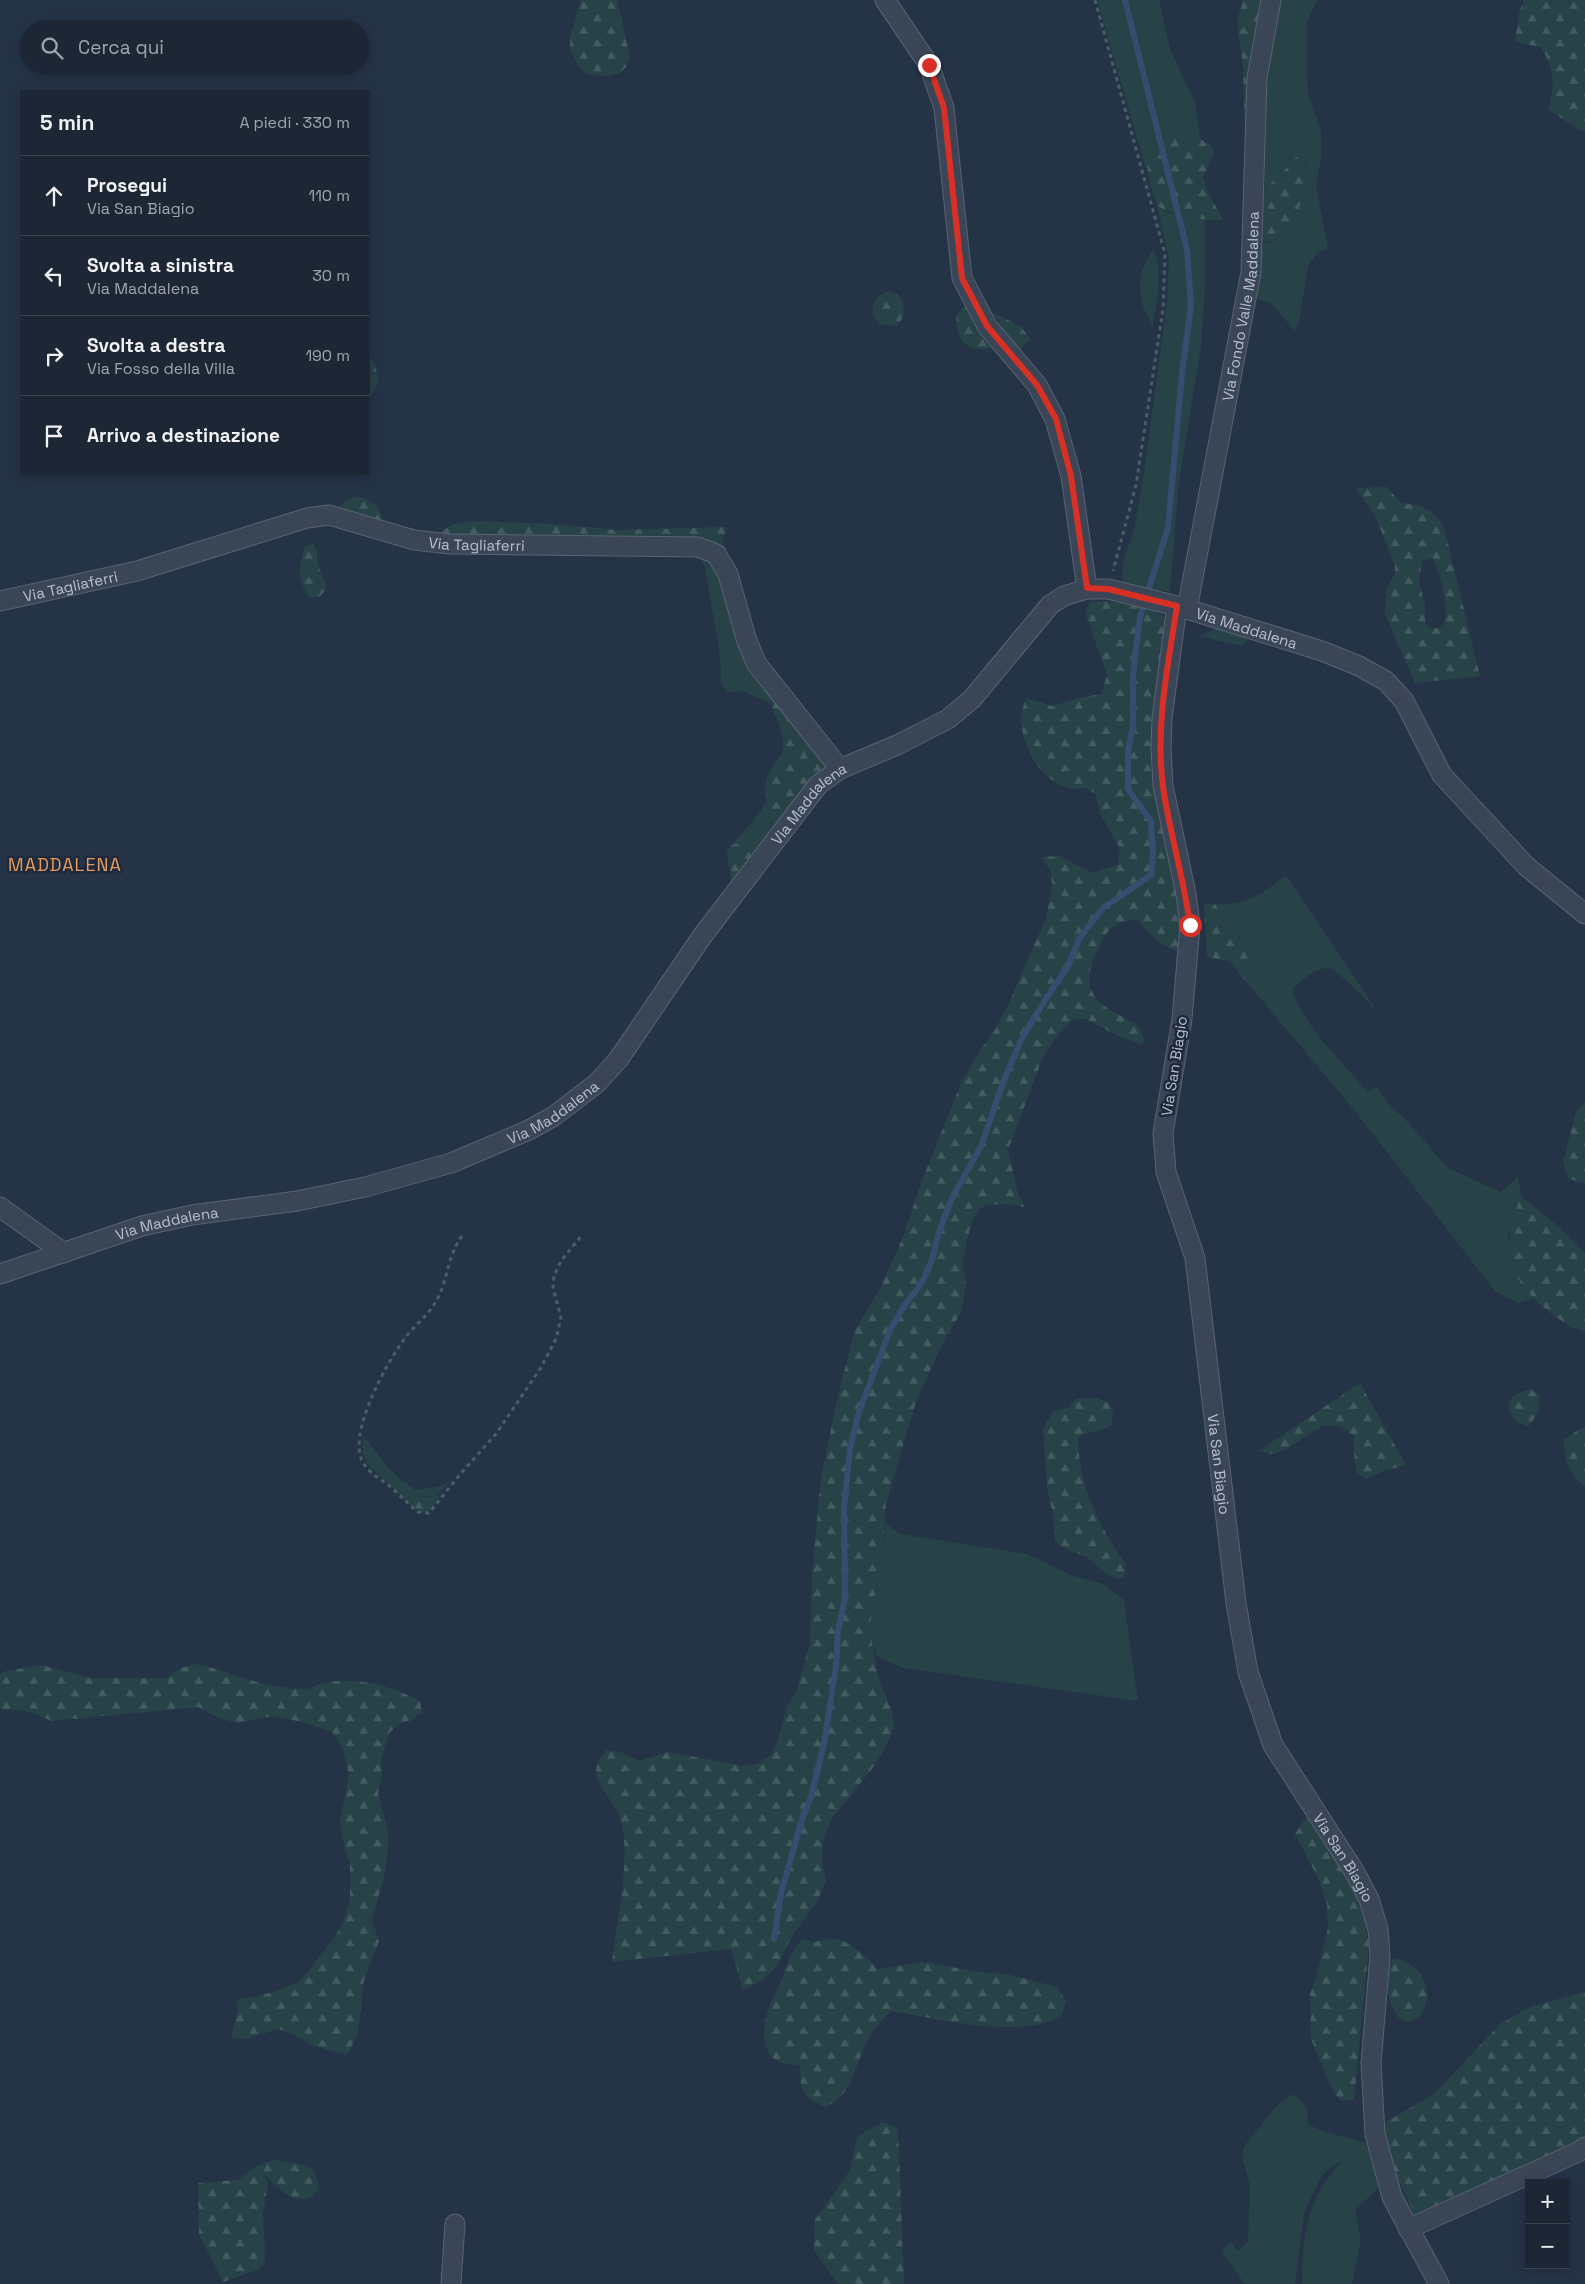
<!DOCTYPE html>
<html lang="it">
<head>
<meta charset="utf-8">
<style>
  :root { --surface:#1c2635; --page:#293241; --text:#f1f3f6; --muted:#a0a5ad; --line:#3a4350 }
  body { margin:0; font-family:"Space Grotesk",sans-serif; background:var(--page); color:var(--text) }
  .controls { position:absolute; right:15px; bottom:15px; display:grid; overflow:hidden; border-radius:0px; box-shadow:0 2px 12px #0003 }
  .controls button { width:45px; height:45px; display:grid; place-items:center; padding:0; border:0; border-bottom:1px solid var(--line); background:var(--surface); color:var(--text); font:25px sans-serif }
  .stop { position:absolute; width:15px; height:15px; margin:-11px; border:4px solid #d93025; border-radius:50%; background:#fff }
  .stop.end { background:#d93025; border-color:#fff; box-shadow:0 1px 5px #0008 }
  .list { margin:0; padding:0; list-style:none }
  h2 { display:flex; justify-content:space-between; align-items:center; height:65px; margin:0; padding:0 20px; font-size:21px }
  h2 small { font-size:16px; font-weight:400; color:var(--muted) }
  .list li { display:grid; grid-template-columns:32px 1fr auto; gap:15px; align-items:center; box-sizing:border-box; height:80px; padding:0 20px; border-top:1px solid var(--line) }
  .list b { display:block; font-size:19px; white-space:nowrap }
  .list p { margin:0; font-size:16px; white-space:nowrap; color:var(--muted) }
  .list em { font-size:16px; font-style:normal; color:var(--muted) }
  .icon { flex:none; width:28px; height:28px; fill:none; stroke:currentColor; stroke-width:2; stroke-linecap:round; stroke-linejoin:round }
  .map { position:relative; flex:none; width:1585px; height:2284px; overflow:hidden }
  .search { position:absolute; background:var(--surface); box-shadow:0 2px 12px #0003; left:20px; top:20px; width:350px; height:55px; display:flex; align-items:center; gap:12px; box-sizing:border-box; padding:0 18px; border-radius:28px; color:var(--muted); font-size:19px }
  .panel { position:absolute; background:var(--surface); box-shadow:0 2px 12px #0003; left:20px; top:90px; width:350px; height:385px; border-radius:0px }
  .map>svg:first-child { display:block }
  .grass { fill:#274348 }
  .forest { fill:url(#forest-firs); fill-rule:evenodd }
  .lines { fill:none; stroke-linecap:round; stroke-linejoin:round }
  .stream { stroke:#374d6f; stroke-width:6 }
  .minor-casing { stroke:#586373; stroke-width:21 }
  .path { stroke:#466063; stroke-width:3; stroke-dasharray:4 4; stroke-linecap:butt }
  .minor { stroke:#3a4556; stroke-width:19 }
  .route { stroke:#d93025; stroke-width:6 }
  .labels { text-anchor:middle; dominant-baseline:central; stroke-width:5; stroke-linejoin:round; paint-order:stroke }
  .street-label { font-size:15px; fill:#b8c0cf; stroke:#1e2a3b }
  .quarter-label { font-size:18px; letter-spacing:1px; fill:#e19b61; stroke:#1e2a3b }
</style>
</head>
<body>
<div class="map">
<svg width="1585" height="2284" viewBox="0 0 1585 2284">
  <defs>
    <pattern id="forest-firs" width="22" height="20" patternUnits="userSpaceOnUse" patternTransform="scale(1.25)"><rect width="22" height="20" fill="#274348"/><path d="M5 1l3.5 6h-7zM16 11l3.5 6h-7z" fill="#445c61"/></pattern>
  </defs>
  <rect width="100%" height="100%" fill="#253347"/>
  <!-- grass -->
  <path class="grass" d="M1097 0H1159L1170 49 1195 103 1200 139C1165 138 1155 130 1146 169Z
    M1276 0H1317L1307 23V74L1308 93 1321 131V160L1316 186 1328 249 1318 252 1308 266 1300 317 1295 331 1271 303 1257 299 1261 243C1265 243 1270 243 1273 241 1279 238 1283 229 1287 223 1298 206 1319 180 1304 161L1289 163 1278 180 1265 186 1264 75Z
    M1157 206 1168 213 1205 220V287L1201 347 1179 481 1170 592 1122 583 1123 562 1134 530 1143 480 1167 304 1169 258Z
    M1154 249C1163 274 1157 303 1152 328 1150 320 1146 314 1143 306 1137 283 1140 266 1154 249Z
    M700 556 717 560 776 692 771 704 743 691 728 692 721 684C722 651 713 619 708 586 706 575 706 566 700 556Z
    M1225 628 1251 634 1242 646 1199 636 1215 629Z
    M766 802 779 823 756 855 741 843 732 845 760 812Z
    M1286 875 1378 1012C1369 1004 1337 969 1329 968 1316 967 1301 981 1292 989 1301 1023 1344 1064 1368 1092L1377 1086 1389 1105 1405 1119 1448 1168 1501 1192 1518 1177 1521 1196 1508 1237 1518 1279 1533 1299 1518 1303 1495 1291 1355 1111 1245 980 1254 974C1258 952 1237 938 1225 921 1221 915 1219 909 1215 904 1248 906 1261 894 1286 875Z
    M363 1437C372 1444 376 1453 383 1461 391 1472 405 1483 416 1490L437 1487 450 1481C435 1498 437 1497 413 1495L407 1501 367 1464 363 1453Z
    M885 1523 900 1534 1027 1554 1071 1575 1103 1584 1124 1600 1138 1701 903 1668 876 1656 870 1630 873 1602 880 1577Z
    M1293 2094 1307 2107 1308 2124 1320 2130 1366 2143 1379 2187 1355 2210 1361 2240 1352 2284H1302C1302 2251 1305 2212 1324 2183 1330 2175 1338 2167 1343 2159L1322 2175 1304 2213 1295 2284H1245L1222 2253 1231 2241 1237 2251 1248 2242 1250 2186 1242 2156 1245 2145 1276 2106Z"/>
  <!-- forest -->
  <path class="forest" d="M581 0H617L630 57 626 67 620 73 609 76 587 74 578 66 570 49V37Z
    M1243 0H1262L1246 164 1243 66 1237 22Z
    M1524 0H1585V131L1580 130 1549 110C1554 80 1556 73 1541 47L1515 42 1519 12Z
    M1164 137 1200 139 1212 146 1214 154 1203 177 1208 194 1224 220C1201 220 1177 218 1157 206 1149 179 1137 157 1164 137Z
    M1296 157C1330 173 1291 223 1274 240L1261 243 1265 186C1281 180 1284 167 1296 157Z
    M889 291 900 297C906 309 905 316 897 326L879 324C868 310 872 297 889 291Z
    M969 302 998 346C972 356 953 343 957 314Z
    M992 312 1020 326 1031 339 1018 351Z
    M369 355 375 365 379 382 369 399Z
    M1387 487 1401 503C1423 505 1432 509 1444 527L1480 676 1415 683 1385 614 1387 588 1395 574V567L1376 517 1356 488ZM1433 558C1440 575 1451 610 1443 627L1430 629 1425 622V605L1419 580 1422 561Z
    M357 496C376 503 378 504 384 524L336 510 347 500Z
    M472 521 552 524 618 530 727 527 722 541 726 549 708 541 687 539 433 537 453 524Z
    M313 544C319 551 316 556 318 564 321 577 333 586 319 597H309C296 576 299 568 305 546Z
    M1104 601C1130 604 1150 605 1171 621L1159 717 1187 954C1166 950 1150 936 1137 919 1114 923 1109 926 1099 947 1086 973 1083 993 1110 1010 1118 1015 1129 1019 1137 1025 1140 1028 1142 1034 1144 1039L1142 1045 1116 1035 1086 1019H1074L1062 1030 1044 1054 1008 1150 1017 1190 1024 1207 1008 1204 986 1205 979 1209 971 1224 962 1264 966 1282 962 1310 939 1351 916 1402 886 1503 880 1577 873 1602 870 1630 878 1676 892 1712 894 1726 887 1745 872 1769 832 1818 823 1842 822 1863 826 1880 816 1904 793 1934 777 1965 764 1979 743 1990 731 1949 612 1962C617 1921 630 1865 622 1824 617 1797 578 1777 607 1750L623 1753 639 1761 668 1752 743 1766 757 1764 772 1754 777 1743 787 1706 796 1692 810 1643 812 1574 821 1478 838 1395 855 1330 880 1289 904 1235 921 1183 962 1081 979 1052 995 1030 1007 1007 1046 918 1052 885 1051 871 1041 857 1060 856 1092 873 1118 865 1120 849 1100 813 1096 794C1079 783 1081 791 1068 788 1039 780 1021 744 1021 717 1021 711 1024 704 1026 698L1052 706 1079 698 1101 694 1107 675 1085 612 1090 602Z
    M776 692 832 764 779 823C764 805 760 787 773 766 776 762 780 758 782 753 787 738 776 719 771 704Z
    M741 843 754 847 756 852 732 890 727 851 732 845Z
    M1204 903 1215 904C1219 909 1221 915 1225 921 1237 938 1258 952 1254 975L1245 980 1229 961 1207 957Z
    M1585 1102V1183H1583L1569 1179 1563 1162 1576 1112Z
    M1521 1196 1559 1227 1585 1253V1331C1572 1329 1558 1319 1548 1311 1504 1276 1501 1247 1521 1196Z
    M1360 1383 1406 1465 1383 1471 1366 1479 1357 1473 1354 1454V1436L1341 1426H1322L1286 1449 1273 1454 1259 1451Z
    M1531 1389 1539 1395V1411L1529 1426C1514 1424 1499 1406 1515 1395 1520 1392 1526 1391 1531 1389Z
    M1097 1398 1107 1402 1113 1411 1112 1425C1102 1431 1089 1432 1078 1437 1078 1485 1099 1526 1126 1565L1124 1578 1118 1579 1108 1575 1087 1557 1065 1549 1055 1541 1053 1514 1047 1486 1043 1429 1053 1411 1068 1408 1076 1399Z
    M1585 1426V1487C1568 1472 1564 1461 1564 1439Z
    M413 1495 431 1497 439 1495 432 1509C421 1516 415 1508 407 1501Z
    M194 1664C219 1668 240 1678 264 1684 276 1687 290 1688 302 1689 310 1690 316 1684 324 1683 356 1676 392 1686 420 1701L422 1712 411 1720 399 1724 389 1733 381 1759 382 1777 378 1794 388 1831V1847L385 1873 372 1920 379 1941 364 1980 358 2034 347 2055 311 2045 297 2036 279 2029 245 2039 231 2038 238 2009 236 2000 274 1992 300 1981 335 1937 344 1920 350 1899V1864L342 1838 340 1821 349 1775 343 1748 332 1732 303 1722 272 1716 239 1723 221 1719 198 1707 51 1721C35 1712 19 1709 0 1709V1674L6 1671 41 1665 91 1678H166L181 1668Z
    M1309 1813 1348 1874 1363 1911 1369 1945 1354 2100 1341 2101 1333 2091 1311 2039 1310 1993 1316 1978 1328 1928 1327 1905 1318 1878 1295 1834Z
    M803 1939C816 1944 816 1941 829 1939 847 1937 866 1957 878 1969L923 1962 979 1972 1006 1974 1057 1987 1066 2001 1061 2017C1018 2039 938 2019 891 2011 885 2017 878 2024 873 2031 855 2055 857 2095 825 2107 802 2096 800 2091 800 2066 791 2064 777 2064 771 2056 759 2041 765 2016 772 2000 775 1993 779 1987 782 1979 788 1963 789 1951 803 1939Z
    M1392 1959C1402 1959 1408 1962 1416 1969 1446 1998 1407 2049 1391 2004 1386 1989 1385 1973 1392 1959Z
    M1583 1992H1585V2141L1418 2222 1390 2161 1379 2125 1395 2117 1435 2093 1500 2024 1530 2007Z
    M882 2122 898 2128 904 2284H838L814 2250 815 2220 850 2170 857 2137Z
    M274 2160 306 2165 315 2172 319 2188C301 2215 279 2187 264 2175L268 2183 263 2212 265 2264 257 2270 223 2282 199 2234 198 2183 238 2180 256 2166Z"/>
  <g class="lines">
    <!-- stream -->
    <path class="stream" d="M774 1939 781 1893 803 1816 811 1797 824 1744 836 1666 838 1631 845 1598 844 1508 850 1449 859 1412 890 1330 904 1306 921 1284 932 1260 939 1232 952 1198 981 1146 1004 1080 1021 1040 1045 1000 1068 966 1079 939 1103 908 1151 875 1153 856 1151 821 1128 789V750L1133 726V674L1140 617 1168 528 1182 373 1191 306 1187 249 1125 0"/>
    <!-- minor casing -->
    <g class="minor-casing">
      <g id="minor">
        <path d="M885 0 929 65 944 108 962 278 987 326 1037 385 1055 419 1071 476 1087 589"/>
        <path id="s1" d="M0 601 137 571 307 518 329 515 414 540 450 544 698 547 716 554 728 574 746 638 756 663 840 769"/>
        <path id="s2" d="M1177 606 1162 718 1161 748 1163 786 1186 894 1190 925 1182 1019 1163 1133 1166 1172 1195 1258 1236 1603 1248 1672 1273 1745 1354 1871 1369 1899 1378 1929 1380 1956 1371 2063 1375 2134 1392 2197 1439 2284"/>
        <path id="s3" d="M1187 609 1251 272 1257 78 1271 0"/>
        <path d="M0 1207 64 1253"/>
        <path id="s4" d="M0 1274 142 1226 192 1215 297 1201 365 1187 451 1163 529 1130 554 1116 597 1083 618 1060 703 935 818 785 840 769 897 745 948 719 972 699 1050 605 1064 596 1087 589H1108L1177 606 1322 651 1359 666 1386 681 1404 701 1442 775 1526 866 1585 914"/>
        <path d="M1408 2229 1578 2152 1585 2147"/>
        <path d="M451 2284 455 2224"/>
      </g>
    </g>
    <!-- path -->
    <path class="path" d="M1095 0 1165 254 1163 309 1136 485 1113 571
      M462 1236C447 1256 448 1282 435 1303 427 1317 412 1327 403 1341 386 1364 345 1438 364 1464 370 1474 384 1481 393 1489 402 1497 409 1505 418 1512L429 1513 462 1472 496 1434 540 1369 556 1339 561 1317 553 1288 554 1276 561 1261 582 1235"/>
    <!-- minor -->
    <use href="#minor" class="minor"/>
  </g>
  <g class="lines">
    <!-- route -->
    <path class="route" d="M929 65 944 108 962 278 987 326 1037 385 1056 419 1071 476 1087 588 1108 589 1177 606C1168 665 1155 727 1163 787 1170 834 1184 879 1190 925"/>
  </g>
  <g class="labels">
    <!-- street labels -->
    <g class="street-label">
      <text stroke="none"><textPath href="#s3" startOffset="308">Via Fondo Valle Maddalena</textPath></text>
      <text stroke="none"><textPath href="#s1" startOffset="492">Via Tagliaferri</textPath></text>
      <text stroke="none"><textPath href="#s1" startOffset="72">Via Tagliaferri</textPath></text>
      <text stroke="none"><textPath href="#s4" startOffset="1510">Via Maddalena</textPath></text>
      <text stroke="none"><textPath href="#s4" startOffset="985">Via Maddalena</textPath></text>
      <text transform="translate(1174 1066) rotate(-81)">Via San Biagio</text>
      <text stroke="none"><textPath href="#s4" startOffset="580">Via Maddalena</textPath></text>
      <text stroke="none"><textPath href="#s4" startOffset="175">Via Maddalena</textPath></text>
      <text stroke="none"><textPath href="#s2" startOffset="870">Via San Biagio</textPath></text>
      <text stroke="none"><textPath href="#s2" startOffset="1290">Via San Biagio</textPath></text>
    </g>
    <!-- quarter labels -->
    <g class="quarter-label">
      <text x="65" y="864">MADDALENA</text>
    </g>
  </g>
</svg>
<div class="controls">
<button>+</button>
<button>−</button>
</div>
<div class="stop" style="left:1190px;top:925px"></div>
<div class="stop end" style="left:929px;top:65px"></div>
<div class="search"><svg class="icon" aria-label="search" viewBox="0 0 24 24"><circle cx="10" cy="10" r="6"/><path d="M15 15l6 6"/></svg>Cerca qui</div>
<section class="panel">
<h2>5 min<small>A piedi · 330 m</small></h2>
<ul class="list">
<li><svg class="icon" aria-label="ahead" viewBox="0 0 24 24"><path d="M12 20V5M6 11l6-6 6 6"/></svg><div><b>Prosegui</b><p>Via San Biagio</p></div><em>110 m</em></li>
<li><svg class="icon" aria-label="left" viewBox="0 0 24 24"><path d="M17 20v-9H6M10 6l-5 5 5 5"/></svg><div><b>Svolta a sinistra</b><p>Via Maddalena</p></div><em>30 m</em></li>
<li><svg class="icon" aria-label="right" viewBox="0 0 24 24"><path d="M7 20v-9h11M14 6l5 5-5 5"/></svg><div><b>Svolta a destra</b><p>Via Fosso della Villa</p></div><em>190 m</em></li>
<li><svg class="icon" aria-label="arrive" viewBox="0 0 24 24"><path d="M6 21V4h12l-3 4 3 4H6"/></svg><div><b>Arrivo a destinazione</b></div></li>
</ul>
</section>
</div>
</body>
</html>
